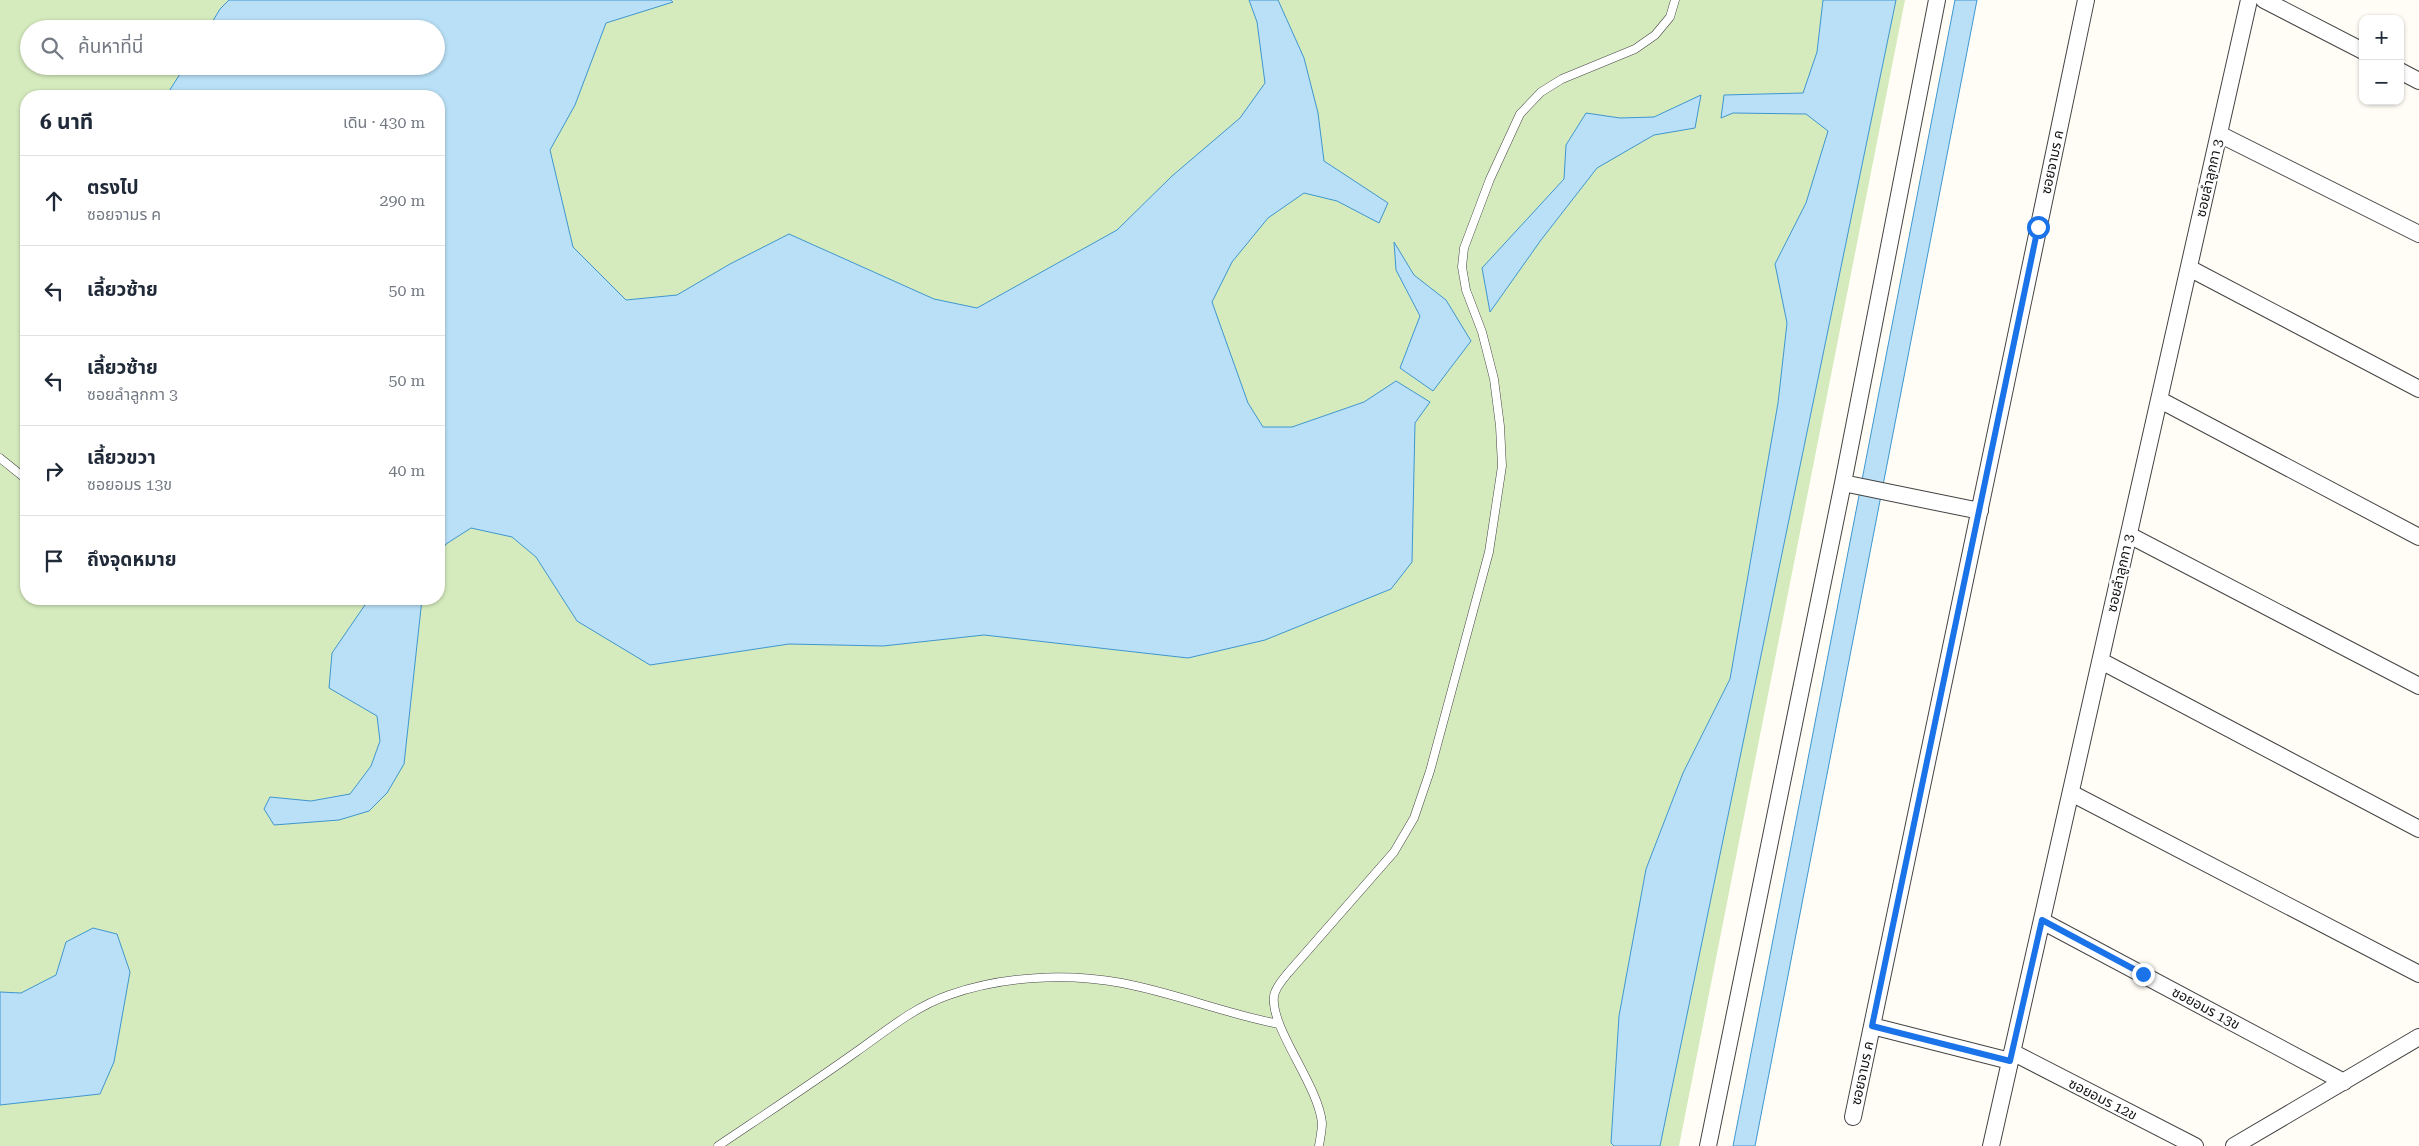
<!DOCTYPE html>
<html lang="th">
<head>
<meta charset="utf-8">
<style>
  :root { --surface:#fff; --page:#f6f6f7; --text:#1f2937; --muted:#747a83; --line:#e0e1e3 }
  body { margin:0; font-family:"Roboto Serif","Noto Sans Thai",serif; background:var(--page); color:var(--text) }
  .controls { position:absolute; right:15px; top:15px; display:grid; overflow:hidden; border-radius:10px; box-shadow:0 1px 4px #0004 }
  .controls button { width:45px; height:45px; display:grid; place-items:center; padding:0; border:0; border-bottom:1px solid var(--line); background:var(--surface); color:var(--text); font:25px sans-serif }
  .stop { position:absolute; width:15px; height:15px; margin:-11px; border:4px solid #1a73e8; border-radius:50%; background:#fff }
  .stop.end { background:#1a73e8; border-color:#fff; box-shadow:0 1px 5px #0008 }
  .list { margin:0; padding:0; list-style:none }
  h2 { display:flex; justify-content:space-between; align-items:center; height:65px; margin:0; padding:0 20px; font-size:21px }
  h2 small { font-size:16px; font-weight:400; color:var(--muted) }
  .list li { display:grid; grid-template-columns:32px 1fr auto; gap:15px; align-items:center; box-sizing:border-box; height:90px; padding:0 20px; border-top:1px solid var(--line) }
  .list b { display:block; font-size:19px; white-space:nowrap }
  .list p { margin:0; font-size:16px; white-space:nowrap; color:var(--muted) }
  .list em { font-size:16px; font-style:normal; color:var(--muted) }
  .icon { flex:none; width:28px; height:28px; fill:none; stroke:currentColor; stroke-width:2; stroke-linecap:round; stroke-linejoin:round }
  .map { position:relative; flex:none; width:2419px; height:1146px; overflow:hidden }
  .search { position:absolute; background:var(--surface); box-shadow:0 1px 4px #0004; left:20px; top:20px; width:425px; height:55px; display:flex; align-items:center; gap:12px; box-sizing:border-box; padding:0 18px; border-radius:28px; color:var(--muted); font-size:19px }
  .panel { position:absolute; background:var(--surface); box-shadow:0 1px 4px #0004; left:20px; top:90px; width:425px; height:515px; border-radius:20px }
  .map>svg:first-child { display:block }
  .green { fill:#d5ebbd; fill-rule:evenodd }
  .water { fill:#b9e0f7; stroke:#3f96cf }
  .lines { fill:none; stroke-linecap:round; stroke-linejoin:round }
  .lane-casing { stroke:#444; stroke-width:9 }
  .street-casing { stroke:#444; stroke-width:18 }
  .lane { stroke:#fff; stroke-width:8 }
  .street { stroke:#fff; stroke-width:16 }
  .route { stroke:#1a73e8; stroke-width:6 }
  .labels { text-anchor:middle; dominant-baseline:central; stroke-width:5; stroke-linejoin:round; paint-order:stroke }
  .street-label { font-size:14px; fill:#111; stroke:#fff }
</style>
</head>
<body>
<div class="map">
<svg width="2419" height="1146" viewBox="0 0 2419 1146">
  <rect width="100%" height="100%" fill="#fffdf5"/>
  <!-- green -->
  <path class="green" d="M0 0H1905L1679 1146H0ZM29 29H436V66H29ZM26 96H439V599H26Z"/>
  <!-- water -->
  <path class="water" d="M229 0H671L673 2 606 23 575 105 550 150 573 247 626 300 677 295 730 264 789 234 934 299 977 308 1117 230 1172 176 1240 118 1265 83 1257 22 1249 0H1278L1304 58 1318 113 1324 161 1388 203 1379 223 1337 201 1304 193 1268 218 1232 262 1212 302 1248 403 1263 427H1292L1364 402 1396 381 1430 402 1415 423 1412 562 1391 589 1265 640 1188 658 984 635 883 646 789 644 650 665 577 621 536 557 512 537 471 528 446 544 439 555V96H166L185 66H436V29H208L220 9Z
    M1823 0H1896L1660 1146H1614L1611 1143 1619 1016 1646 869 1683 773 1730 679 1778 403 1787 323 1775 264 1806 203 1828 131 1806 114 1733 113 1721 118 1724 95 1803 93 1817 52Z
    M1955 0H1977L1755 1146H1733Z
    M1701 95 1695 128 1654 135 1597 168 1541 240 1490 312 1482 268 1564 179 1566 145 1586 113 1620 118 1654 117Z
    M1394 242 1414 275 1446 300 1471 341 1433 391 1400 368 1420 316 1396 270Z
    M369 599H422L404 764 387 793 369 811 339 820 274 825 264 809 270 797 311 801 350 794 371 766 380 741 377 716 329 688 332 653Z
    M93 928 117 934 130 972 114 1062 100 1094 0 1105V992L21 993 56 975 66 942Z"/>
  <g class="lines">
    <!-- lane casing -->
    <g class="lane-casing">
      <path id="lane" d="M0 458 26 479
        M718 1146C764 1115 811 1084 856 1052 886 1031 914 1007 949 995 1003 976 1066 973 1122 983 1175 993 1226 1014 1279 1024
        M1319 1146C1320 1139 1322 1130 1322 1123 1318 1084 1270 1028 1274 996 1275 988 1283 979 1288 973L1394 852 1414 818 1430 771 1489 552 1502 466 1500 426 1494 379 1482 332 1466 290 1462 267 1464 248 1490 179 1520 114 1541 92 1562 79 1635 49 1655 35 1670 17 1675 0"/>
    </g>
    <!-- street casing -->
    <g class="street-casing">
      <path id="street" d="M2264 0 2363 51
        M2400 71 2419 81
        M2219 134 2419 234
        M2189 268 2419 389
        M2160 400 2419 537
        M1843 483 1980 511
        M2129 535 2419 686
        M2101 661 2419 829
        M2071 793 2419 974
        M2042 921 2344 1082
        M1872 1026 2010 1061
        M2012 1052 2195 1146
        M1853 1117 2086 0
        M1708 1146 1843 483 1937 0
        M1991 1146 2249 0
        M2234 1146 2419 1037"/>
    </g>
    <!-- lane -->
    <use href="#lane" class="lane"/>
    <!-- street -->
    <use href="#street" class="street"/>
  </g>
  <g class="lines">
    <!-- route -->
    <path class="route" d="M2038 227 1872 1026 2010 1061 2042 920 2143 974"/>
  </g>
  <g class="labels">
    <!-- street labels -->
    <g class="street-label">
      <text transform="translate(2052 162) rotate(-78)">ซอยจามร ค</text>
      <text transform="translate(2209 178) rotate(-77)">ซอยลำลูกกา 3</text>
      <text transform="translate(2120 573) rotate(-77)">ซอยลำลูกกา 3</text>
      <text transform="translate(2206 1008) rotate(28)">ซอยอมร 13ข</text>
      <text transform="translate(1862 1073) rotate(-78)">ซอยจามร ค</text>
      <text transform="translate(2103 1099) rotate(27)">ซอยอมร 12ข</text>
    </g>
  </g>
</svg>
<div class="controls">
<button>+</button>
<button>−</button>
</div>
<div class="stop" style="left:2038px;top:227px"></div>
<div class="stop end" style="left:2143px;top:974px"></div>
<div class="search"><svg class="icon" aria-label="search" viewBox="0 0 24 24"><circle cx="10" cy="10" r="6"/><path d="M15 15l6 6"/></svg>ค้นหาที่นี่</div>
<section class="panel">
<h2>6 นาที<small>เดิน · 430 m</small></h2>
<ul class="list">
<li><svg class="icon" aria-label="ahead" viewBox="0 0 24 24"><path d="M12 20V5M6 11l6-6 6 6"/></svg><div><b>ตรงไป</b><p>ซอยจามร ค</p></div><em>290 m</em></li>
<li><svg class="icon" aria-label="left" viewBox="0 0 24 24"><path d="M17 20v-9H6M10 6l-5 5 5 5"/></svg><div><b>เลี้ยวซ้าย</b></div><em>50 m</em></li>
<li><svg class="icon" aria-label="left" viewBox="0 0 24 24"><path d="M17 20v-9H6M10 6l-5 5 5 5"/></svg><div><b>เลี้ยวซ้าย</b><p>ซอยลำลูกกา 3</p></div><em>50 m</em></li>
<li><svg class="icon" aria-label="right" viewBox="0 0 24 24"><path d="M7 20v-9h11M14 6l5 5-5 5"/></svg><div><b>เลี้ยวขวา</b><p>ซอยอมร 13ข</p></div><em>40 m</em></li>
<li><svg class="icon" aria-label="arrive" viewBox="0 0 24 24"><path d="M6 21V4h12l-3 4 3 4H6"/></svg><div><b>ถึงจุดหมาย</b></div></li>
</ul>
</section>
</div>
</body>
</html>
